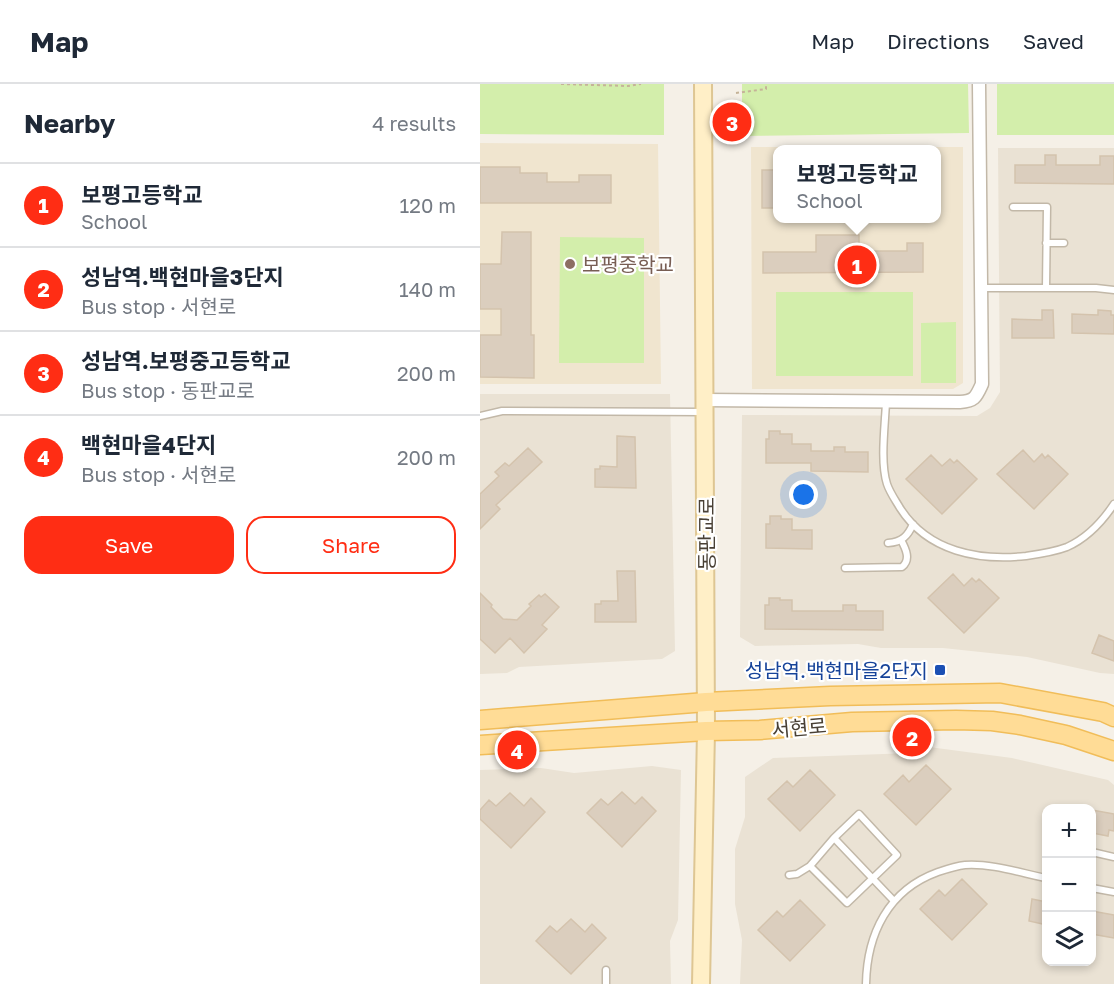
<!DOCTYPE html>
<html lang="en">
<head>
<meta charset="utf-8">
<style>
  :root { --surface:#fff; --page:#f6f6f7; --text:#1f2937; --muted:#747a83; --line:#e0e1e3; --accent:#ff2d14 }
  body { margin:0; font-family:"Golos Text","Noto Sans KR",sans-serif; background:var(--page); color:var(--text) }
  .controls { position:absolute; right:18px; bottom:18px; display:grid; overflow:hidden; border-radius:12px; box-shadow:0 3px 9px #0003 }
  .controls button { width:54px; height:54px; display:grid; place-items:center; padding:0; border:0; border-bottom:2px solid var(--line); background:var(--surface); color:var(--text); font:30px sans-serif }
  .you { position:absolute; left:324px; top:411px; width:21px; height:21px; margin:-15px; border:4px solid #fff; border-radius:50%; background:#1a73e8; box-shadow:0 0 0 9px #1a73e833 }
  .badge { display:grid; place-items:center; width:39px; height:39px; border-radius:50%; background:var(--accent); color:#fff; font-size:20px; font-weight:700 }
  .pin { position:absolute; translate:-50% -50%; border:3px solid #fff; box-shadow:0 2px 6px #0006 }
  .popup { position:absolute; left:293px; top:61px; width:168px; height:78px; box-sizing:border-box; display:grid; place-content:center; border-radius:12px; background:var(--surface); filter:drop-shadow(0 2px 4px #0005); font-size:20px; white-space:nowrap; color:var(--muted) }
  .popup b { font-size:22px; color:var(--text) }
  .popup::after { content:''; position:absolute; left:50%; top:100%; margin-left:-12px; border:12px solid transparent; border-top-color:var(--surface) }
  .list { margin:0; padding:0; list-style:none }
  h2 { display:flex; justify-content:space-between; align-items:center; height:78px; margin:0; padding:0 24px; font-size:26px }
  h2 small { font-size:20px; font-weight:400; color:var(--muted) }
  .list li { display:grid; grid-template-columns:39px 1fr auto; gap:18px; align-items:center; box-sizing:border-box; height:84px; padding:0 24px; border-top:2px solid var(--line) }
  .list b { display:block; font-size:22px; white-space:nowrap }
  .list p { margin:0; font-size:20px; white-space:nowrap; color:var(--muted) }
  .list em { font-size:20px; font-style:normal; color:var(--muted) }
  .actions { display:flex; gap:12px; padding:18px 24px }
  .actions a { flex:1; padding:14px 0; border:2px solid var(--accent); border-radius:18px; text-align:center; font-size:21px; color:var(--accent) }
  .actions .main { background:var(--accent); color:#fff }
  .icon { flex:none; width:33px; height:33px; fill:none; stroke:currentColor; stroke-width:2; stroke-linecap:round; stroke-linejoin:round }
  .map { position:relative; flex:none; width:634px; height:900px; overflow:hidden }
  header { display:flex; align-items:center; gap:36px; box-sizing:border-box; height:84px; padding:0 30px; background:var(--surface); border-bottom:2px solid var(--line) }
  header strong { font-size:28px }
  nav { display:flex; gap:33px; margin-inline-start:auto; font-size:21px }
  main { display:flex }
  aside { flex:1; background:var(--surface) }
  .map>svg:first-child { display:block }
  .residential { fill:#eae2d4; fill-rule:evenodd }
  .education { fill:#f0e5cf; fill-rule:evenodd }
  .green { fill:#d3eeab }
  .building { fill:#dbcebe; stroke:#d4c3ad; stroke-width:1.5 }
  .lines { fill:none; stroke-linecap:round; stroke-linejoin:round }
  .service-casing { stroke:#c2b8a8; stroke-width:9 }
  .minor-casing { stroke:#c2b8a8; stroke-width:15 }
  .secondary-casing { stroke:#dec693; stroke-width:20 }
  .primary-casing { stroke:#f1bd59; stroke-width:21 }
  .path { stroke:#c5b398; stroke-width:2; stroke-dasharray:3 3; stroke-linecap:butt }
  .service { stroke:#fff; stroke-width:6 }
  .minor { stroke:#fff; stroke-width:12 }
  .secondary { stroke:#ffefc7; stroke-width:16 }
  .primary { stroke:#ffdc96; stroke-width:18 }
  .education-dot { fill:#8d6e63; stroke:#fff; stroke-width:2 }
  .transit-dot { fill:#1a4fb4; stroke:#fff; stroke-width:2 }
  .labels { text-anchor:middle; dominant-baseline:central; stroke-width:4.5; stroke-linejoin:round; paint-order:stroke }
  .education-label { font-size:20px; fill:#785e54; stroke:#fff; text-anchor:start }
  .street-label { font-size:20px; fill:#494035; stroke:#fff }
  .transit-label { font-size:20px; fill:#164399; stroke:#fff; text-anchor:end }
</style>
</head>
<body>
<header>
<strong>Map</strong>
<nav><a>Map</a><a>Directions</a><a>Saved</a></nav>
</header>
<main>
<aside>
<h2>Nearby<small>4 results</small></h2>
<ul class="list">
<li><span class="badge">1</span><div><b>보평고등학교</b><p>School</p></div><em>120 m</em></li>
<li><span class="badge">2</span><div><b>성남역.백현마을3단지</b><p>Bus stop · 서현로</p></div><em>140 m</em></li>
<li><span class="badge">3</span><div><b>성남역.보평중고등학교</b><p>Bus stop · 동판교로</p></div><em>200 m</em></li>
<li><span class="badge">4</span><div><b>백현마을4단지</b><p>Bus stop · 서현로</p></div><em>200 m</em></li>
</ul>
<div class="actions"><a class="main">Save</a><a>Share</a></div>
</aside>
<div class="map">
<svg width="634" height="900" viewBox="0 0 634 900">
  <rect width="100%" height="100%" fill="#f5f0e7"/>
  <!-- residential -->
  <path class="residential" d="M518 64H634V590L620 589 547 573 463 564H401L378 560 275 562 260 553 262 331 497 332 510 324 520 308Z
    M0 310H190L195 567 182 575 39 583 27 589 0 590Z
    M449 663 532 674 628 696 634 701V900H260L262 856 255 820V765L265 733V693L293 674 431 669ZM566 724H612V878H566Z
    M172 682 201 686 198 836 190 857 191 900H0V686L61 684 94 689Z"/>
  <!-- education -->
  <path class="education" d="M0 59 178 60 181 300H0Z
    M271 63H483V299L473 305H272ZM298 66H457V134H298Z"/>
  <!-- green -->
  <path class="green" d="M0 0H184V51L0 50Z
    M262 0H488L489 49 262 52Z
    M517 0H634V51H517Z
    M80 153 164 154V279H79Z
    M296 208H433V292H296Z
    M476 238V299H441V239Z"/>
  <!-- building -->
  <path class="building" d="M565 71H576V81H620V72H634V100L535 99V81H565Z
    M0 83H40V89H67V98H99V91H131V119H0Z
    M282 86H297V124H282Z
    M22 148H51V251H54V294L0 293V251H21V225H0V180H21Z
    M336 151H379V167H427V159H443V188L283 189V168H336Z
    M562 226H573L574 254H532V235L562 236Z
    M618 226 631 227V231H634V250L592 249V230L618 231Z
    M289 347H300V350H312V360H331V367H354V363H365V368H388V388L331 387V379H286V355H289Z
    M137 352 155 353 156 404 115 403V385H120V382L137 383Z
    M48 364 62 378 16 421 20 425 0 445V410L19 392 15 388 25 379 29 382Z
    M543 366 554 378 562 370 565 374 568 371 588 390 554 425 517 390Z
    M451 371 462 382 470 375 474 379 477 376 497 395 462 430 426 395Z
    M290 432H301V435H312V446H332V465L286 464V440H290Z
    M137 487H155L156 538H115V520H121V517H138Z
    M473 490 484 502 492 494 496 498 499 495 519 514 484 549 448 514Z
    M0 509 12 521 11 523 23 535 37 536 51 522 49 520 59 511 61 513 65 510 79 523 62 541 67 545 44 569 30 554 15 569 0 555Z
    M289 514H300V516H312V527H363V521H376V527H403V546L285 545V521H289Z
    M619 551 634 557V577L612 569Z
    M446 681 471 705 436 741 404 710 423 691 429 698Z
    M330 686 355 711 320 747 288 715 307 697 313 703Z
    M142 708 155 720 162 713 176 727 142 763 107 729 121 715 128 721Z
    M30 709 44 722 51 714 65 728 31 764 0 735V726L9 716 16 722Z
    M612 726 634 730V747L629 746 628 752 612 749Z
    M482 795 507 820 472 856 440 825 459 806 465 812Z
    M552 815 567 818V841L549 837Z
    M320 816 345 841 310 877 278 846 297 827 303 833Z
    M612 827 634 831V854L612 850Z
    M91 835 105 848 112 840 126 854 91 890 56 857 70 842 77 848Z"/>
  <g class="lines">
    <!-- service casing -->
    <g class="service-casing">
      <path id="service" d="M533 123H567L566 204
        M566 159H584
        M501 204H616L634 206
        M406 318C405 342 400 378 407 400 410 409 416 417 420 424 448 468 499 477 546 472 560 470 574 468 587 463 607 454 622 438 634 420
        M0 332 22 327 225 328
        M408 459C422 458 428 452 433 440
        M365 484 422 483C431 476 426 465 421 456
        M354 754 330 782 367 819 417 771 379 730 354 754 414 817
        M612 768 634 773
        M309 791 317 790 330 782
        M612 804 634 808
        M126 886V900
        M386 900C387 850 408 806 458 788 467 785 476 782 485 781 510 779 541 789 566 794"/>
    </g>
    <!-- minor casing -->
    <g class="minor-casing">
      <path id="minor" d="M225 316 480 318C495 317 496 313 502 300L499 0"/>
    </g>
    <!-- secondary casing -->
    <g class="secondary-casing">
      <path id="secondary" d="M221 900 226 647 223 0"/>
    </g>
    <!-- primary casing -->
    <g class="primary-casing">
      <path id="primary" d="M0 636 226 618 350 612 520 609 623 628 634 633
        M0 661 226 647 280 646 372 638 476 636 512 637 540 641 586 651 634 667"/>
    </g>
    <!-- path -->
    <path class="path" d="M81 0 148 2 161 0
      M256 9 286 5V0"/>
    <!-- service -->
    <use href="#service" class="service"/>
    <!-- minor -->
    <use href="#minor" class="minor"/>
    <!-- secondary -->
    <use href="#secondary" class="secondary"/>
    <!-- primary -->
    <use href="#primary" class="primary"/>
  </g>
  <!-- markers -->
  <circle class="education-dot" cx="90" cy="180" r="6"/>
  <rect class="transit-dot" x="454" y="580" width="12" height="12" rx="3"/>
  <g class="labels">
    <!-- education labels -->
    <g class="education-label">
      <text x="102" y="180">보평중학교</text>
    </g>
    <!-- street labels -->
    <g class="street-label">
      <text transform="translate(226 450) rotate(-90)">동판교로</text>
      <text transform="translate(319 643) rotate(-5)">서현로</text>
    </g>
    <!-- transit labels -->
    <g class="transit-label">
      <text x="448" y="586">성남역.백현마을2단지</text>
    </g>
  </g>
</svg>
<div class="controls">
<button>+</button>
<button>−</button>
<button><svg class="icon" aria-label="layers" viewBox="0 0 24 24"><path d="M12 4l9 5-9 5-9-5zM3 14l9 5 9-5"/></svg></button>
</div>
<div class="you"></div>
<div class="pin badge" style="left:377px;top:181px">1</div>
<div class="popup"><b>보평고등학교</b>School</div>
<div class="pin badge" style="left:432px;top:653px">2</div>
<div class="pin badge" style="left:252px;top:38px">3</div>
<div class="pin badge" style="left:37px;top:666px">4</div>
</div>
</main>
</body>
</html>
